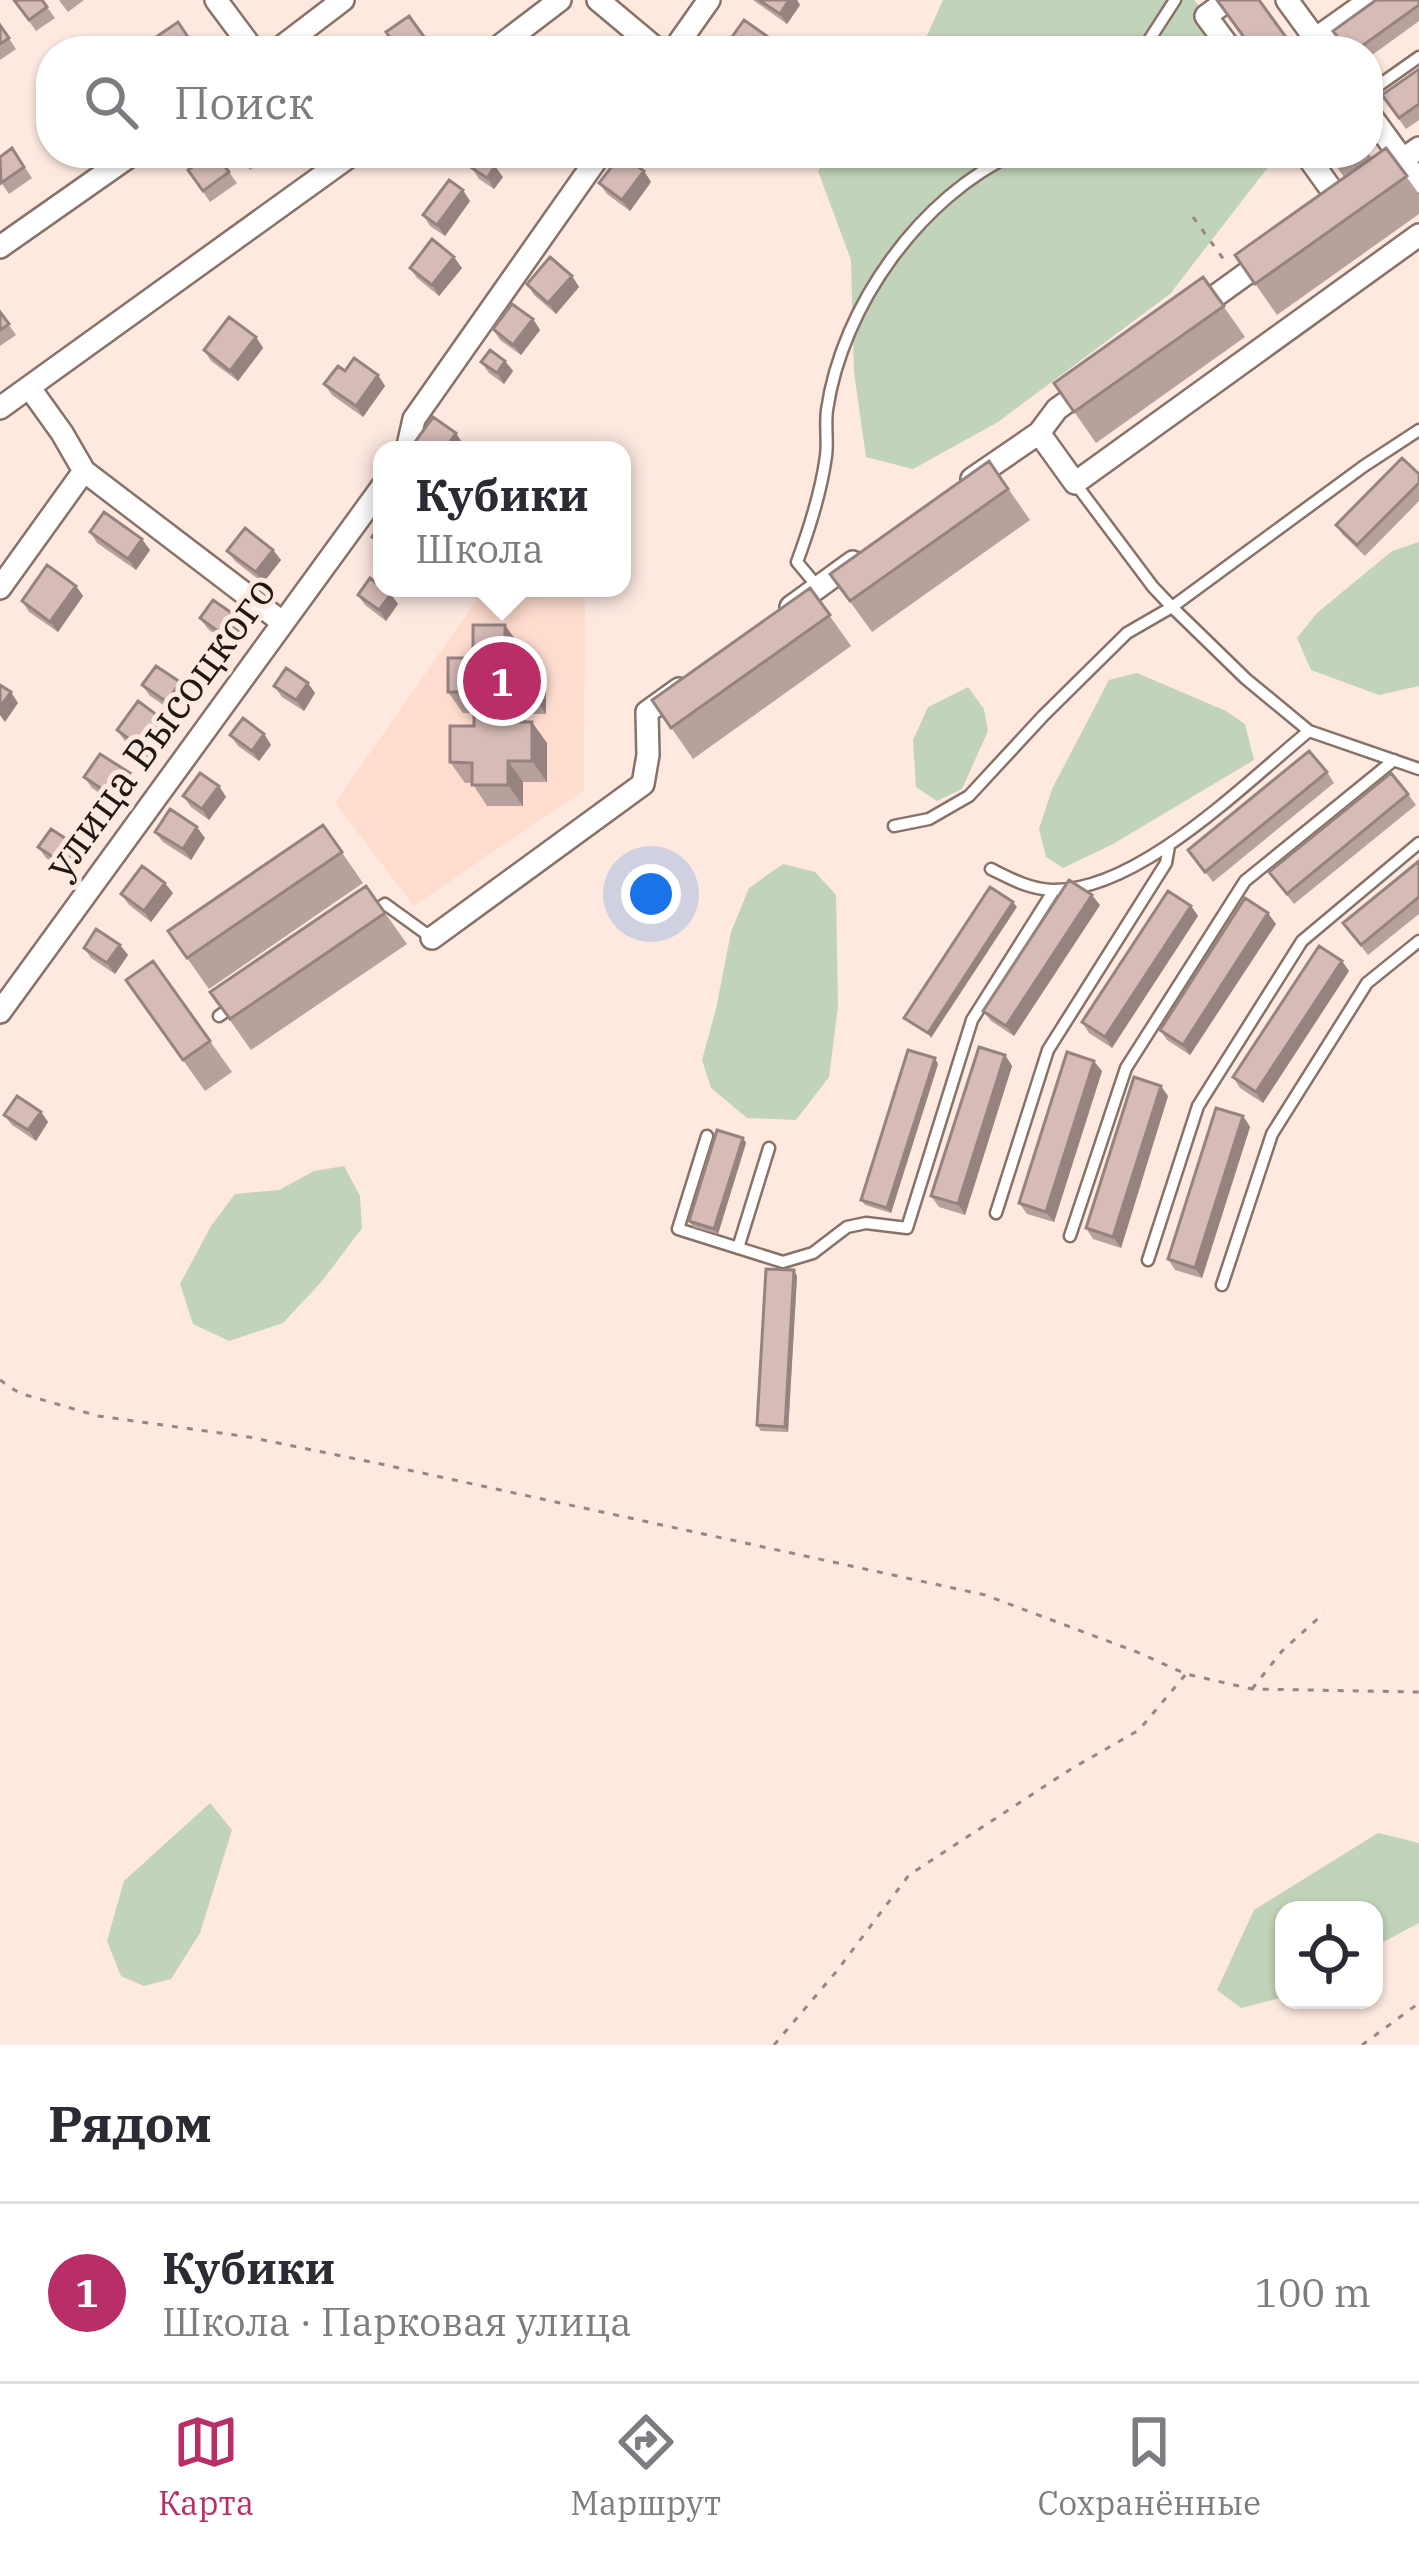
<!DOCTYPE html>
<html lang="ru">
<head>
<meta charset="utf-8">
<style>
  :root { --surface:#fff; --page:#f2f2f3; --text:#2b2b33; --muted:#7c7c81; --line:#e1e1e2; --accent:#b92e67 }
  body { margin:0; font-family:"IBM Plex Serif",serif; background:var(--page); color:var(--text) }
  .controls { position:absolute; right:36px; bottom:36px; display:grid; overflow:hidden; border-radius:24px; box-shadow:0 3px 9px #0004 }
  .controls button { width:108px; height:108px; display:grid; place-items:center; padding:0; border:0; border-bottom:3px solid var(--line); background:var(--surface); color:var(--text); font:60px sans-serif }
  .you { position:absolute; left:651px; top:894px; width:42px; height:42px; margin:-30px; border:9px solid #fff; border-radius:50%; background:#1a73e8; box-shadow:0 0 0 18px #1a73e833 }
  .badge { display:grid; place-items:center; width:78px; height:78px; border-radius:50%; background:var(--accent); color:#fff; font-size:39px; font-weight:700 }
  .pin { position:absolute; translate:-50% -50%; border:6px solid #fff; box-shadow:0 3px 12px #0006 }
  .popup { position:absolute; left:373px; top:441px; width:258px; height:156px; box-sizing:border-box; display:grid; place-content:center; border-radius:24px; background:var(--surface); filter:drop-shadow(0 3px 9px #0005); font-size:39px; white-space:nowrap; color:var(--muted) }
  .popup b { font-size:45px; color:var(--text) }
  .popup::after { content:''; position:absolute; left:50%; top:100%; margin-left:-24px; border:24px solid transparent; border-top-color:var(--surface) }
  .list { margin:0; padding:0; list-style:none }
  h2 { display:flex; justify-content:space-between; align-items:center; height:156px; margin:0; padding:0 48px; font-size:51px }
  h2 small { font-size:39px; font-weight:400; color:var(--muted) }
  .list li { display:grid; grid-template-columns:78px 1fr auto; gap:36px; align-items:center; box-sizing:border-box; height:180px; padding:0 48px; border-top:3px solid var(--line) }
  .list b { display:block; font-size:45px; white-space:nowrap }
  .list p { margin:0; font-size:39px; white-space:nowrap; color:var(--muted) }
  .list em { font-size:39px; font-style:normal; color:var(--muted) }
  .icon { flex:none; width:66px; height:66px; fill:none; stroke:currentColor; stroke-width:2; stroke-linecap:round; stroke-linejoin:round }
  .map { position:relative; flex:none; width:1419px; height:2045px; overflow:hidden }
  .search { position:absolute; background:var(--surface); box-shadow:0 3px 9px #0004; left:36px; right:36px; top:36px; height:132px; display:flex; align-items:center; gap:30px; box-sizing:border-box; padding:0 42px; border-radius:48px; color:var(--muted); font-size:45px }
  .sheet { height:336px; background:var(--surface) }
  nav { display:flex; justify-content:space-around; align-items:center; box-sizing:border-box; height:168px; border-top:3px solid var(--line); background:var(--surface); font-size:33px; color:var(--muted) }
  nav a { display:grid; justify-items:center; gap:6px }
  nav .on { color:var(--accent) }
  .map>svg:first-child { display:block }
  .built { fill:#feddcf }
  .green { fill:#c1d3b9 }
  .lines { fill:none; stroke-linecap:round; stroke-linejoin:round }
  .service-casing { stroke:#887268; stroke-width:15 }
  .minor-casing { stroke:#887268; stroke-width:26 }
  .path { stroke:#968781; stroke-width:3; stroke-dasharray:6 9; stroke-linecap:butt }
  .service { stroke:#fff; stroke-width:10 }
  .minor { stroke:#fff; stroke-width:21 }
  .wall { fill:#b8a19d }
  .shaded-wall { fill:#968380 }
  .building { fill:#d6bbb7; stroke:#968380; stroke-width:3 }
  .labels { text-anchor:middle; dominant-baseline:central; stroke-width:10; stroke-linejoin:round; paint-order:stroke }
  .street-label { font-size:42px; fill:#201714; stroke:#fde9e0 }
</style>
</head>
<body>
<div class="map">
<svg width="1419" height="2045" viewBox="0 0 1419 2045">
  <rect width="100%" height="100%" fill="#fde9e0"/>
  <!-- built -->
  <path class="built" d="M485 588H585L584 790 414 906 335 803Z"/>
  <!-- green -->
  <path class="green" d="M943 0H1194L1242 51H920Z
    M834 153H1274L1275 158 1170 294 998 422 913 469 866 457 854 372 851 260 818 171Z
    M1419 542V686L1379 695 1311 670 1297 638 1317 613 1392 551Z
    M1137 673 1226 711 1245 724 1254 760 1113 844 1063 868 1046 857 1039 829 1052 789 1109 680Z
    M968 687 984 709 988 731 962 789 937 801 916 787 913 740 928 707Z
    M783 864 815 872 836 895 838 1006 829 1077 796 1120 747 1118 711 1088 702 1060 716 1009 731 932 749 888Z
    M344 1166 360 1196 362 1228 322 1281 283 1323 229 1341 193 1324 180 1284 211 1226 235 1194 279 1190 314 1171Z
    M210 1803 232 1830 200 1933 171 1979 144 1986 121 1976 107 1941 124 1881Z
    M1378 1833 1419 1843V1923L1374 1947V1910H1284V1997L1241 2008 1217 1990 1254 1910Z"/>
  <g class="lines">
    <!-- service casing -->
    <g class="service-casing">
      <path id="service" d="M1142 51 1175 0
        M1368 93 1419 57
        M1075 483 1153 587 1172 607 1246 679 1309 731 1419 769
        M817 586 797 562C810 527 821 493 826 456 828 441 825 425 827 410 842 306 921 196 1016 153
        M894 826 929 819 969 796 1043 716 1127 633 1172 607 1364 466 1419 430
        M991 869C1011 879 1029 889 1052 890 1138 892 1244 784 1309 731
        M371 913 385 904 432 938
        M219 1016 236 1004
        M707 1136 678 1229 783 1262 813 1253 847 1227 866 1223 907 1228 972 1020 1054 890
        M996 1213 1048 1050 1166 863 1169 846
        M1070 1236 1126 1068 1245 881 1394 760
        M738 1248 769 1148
        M1148 1260 1198 1106 1302 941 1419 843
        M1222 1285 1272 1134 1367 983 1419 941"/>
    </g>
    <!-- minor casing -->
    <g class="minor-casing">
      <path id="minor" d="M216 0 254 51
        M598 0 659 51
        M1228 0 1206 16 1232 51
        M1287 0 1322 48
        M1315 39 1370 0
        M276 51 343 0
        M493 51 560 0
        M673 51 709 0
        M1368 112 1419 182
        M1305 153 1341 203
        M1375 179 1419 148
        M0 247 134 153
        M1196 310 1268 258
        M29 387 62 433 84 471 282 622
        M0 408 354 153
        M1039 433 1075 483 1419 235
        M407 450 414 419 601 153
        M972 479 1039 433 1057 409 1088 387
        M0 588 84 471
        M791 607 853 562
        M432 938 643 784 648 755 647 712 679 689
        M0 1012 382 487"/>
    </g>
    <!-- path -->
    <path class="path" d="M1193 217 1227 264
      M0 1380 19 1393 98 1416 249 1437 376 1463 985 1595 1137 1652 1186 1674 1252 1689 1419 1692
      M1252 1689 1282 1651 1324 1613
      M774 2045 836 1972 909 1875 1071 1769 1139 1730 1186 1674
      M1362 2045 1419 2003"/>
    <!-- service -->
    <use href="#service" class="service"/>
    <!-- minor -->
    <use href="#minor" class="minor"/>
  </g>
  <!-- wall -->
  <path class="wall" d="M14 0H42L55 18 36 31Z
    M59 0H84L68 12Z
    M753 0H797L800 5 787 24Z
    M1419 0V21L1368 58V51H1348Z
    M0 25 16 49 0 60Z
    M1419 69V120L1406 129 1382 95Z
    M12 148 32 178 9 194 0 181Z
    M1386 148 1419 194V214L1277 315 1235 255 1344 177 1327 153H1368L1372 158Z
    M215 153 237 183 210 202 188 170Z
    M238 153H274L250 170Z
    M472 168 503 177 494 189 479 179Z
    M644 171 651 182 630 211 607 194 599 183Z
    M470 201 445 236 430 226 423 215Z
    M410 268H462L439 296 417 278Z
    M572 276 579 287 556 314 534 295 527 284Z
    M1203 277 1245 337 1096 443 1054 383Z
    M0 312 16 335 0 346Z
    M533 319 540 330 521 355 500 340 493 329Z
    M256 337 263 348 238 381 211 361 204 350Z
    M505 361 513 371 504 384 489 373 481 362Z
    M345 371 378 375 385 386 363 417 332 395 324 384Z
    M989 461 1030 520 872 632 830 574Z
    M1419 474V501L1365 556 1343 535 1336 525Z
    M90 532 150 550 136 570 97 543Z
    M273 550 281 560 263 583 235 561 227 551Z
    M76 586 83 596 58 632 29 612 22 601Z
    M810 588 851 646 693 759 652 700Z
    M358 595 398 604 386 621 365 605Z
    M200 618 244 627 231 646 208 629Z
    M505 625 520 646V654H531L546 675V714H525V722L547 743V782H523V806H487L472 783H465L450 762 474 726V713H463L448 692 473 658Z
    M180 682 187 693 174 712 150 696 142 685Z
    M274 686 315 693 304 711 282 697Z
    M161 718 168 728 147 757 124 740 117 730Z
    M264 734 271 745 259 761 238 746 230 735Z
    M1327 772 1334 783 1213 882 1188 850Z
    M84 777 137 784 121 808 92 788Z
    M219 786 226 797 209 820 191 807 183 796Z
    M1408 794 1416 805 1294 904 1269 872Z
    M323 825 363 883 209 989 168 931Z
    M155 832 205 838 191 860 163 842Z
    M74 844 82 855 69 874 46 858 38 847Z
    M1419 861V914L1368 955 1343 923Z
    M366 886 407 944 251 1050 210 992Z
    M173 893 151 922 129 905 121 894Z
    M1100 905 1014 1036 991 1021 983 1011Z
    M1191 906 1198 916 1112 1048 1089 1033 1082 1022Z
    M1276 924 1190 1055 1167 1040 1160 1030Z
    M120 945 128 955 115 974 91 958 84 948Z
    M153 961 232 1072 205 1091 126 980Z
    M1349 971 1263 1103 1240 1088 1233 1077Z
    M1005 1055 1012 1066 965 1215 939 1207 931 1196Z
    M938 1064 891 1213 865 1205 861 1200Z
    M1102 1071 1054 1222 1027 1214 1019 1203Z
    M1168 1096 1121 1248 1093 1239 1086 1228Z
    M41 1112 48 1122 36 1141 12 1125 4 1115Z
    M1243 1116 1250 1127 1202 1278 1175 1270 1168 1259Z
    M743 1138 746 1143 718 1234 693 1227 689 1221Z
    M797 1276 788 1432 761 1431 757 1425Z"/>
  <!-- shaded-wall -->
  <path class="shaded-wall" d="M789 0H797L800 5 787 24 780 14Z
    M771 39 777 51H762Z
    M495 166 503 177 494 189 487 178Z
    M644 171 651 182 630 211 622 200Z
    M463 190 470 201 445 236 437 225Z
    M454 257 462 268 439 296 432 285Z
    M572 276 579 287 556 314 548 303Z
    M533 319 540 330 521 355 513 345Z
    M256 337 263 348 238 381 230 371Z
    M505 361 513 371 504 384 497 373Z
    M378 375 385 386 363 417 356 406Z
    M456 433 463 444 459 450H444Z
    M142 539 150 550 136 570 128 559Z
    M273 550 281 560 263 583 256 572Z
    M76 586 83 596 58 632 50 622Z
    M391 594 398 604 386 621 379 610Z
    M236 616 244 627 231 646 223 635Z
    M505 625 520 646 519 675 505 654Z
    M531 654 546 675V714L531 693Z
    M180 682 187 693 174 712 167 702Z
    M308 683 315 693 304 711 296 700Z
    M11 692 18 703 5 722 0 715V707Z
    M510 693 525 714V743L510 722Z
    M161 718 168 728 147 757 140 747Z
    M532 722 547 743V782L532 761Z
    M264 734 271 745 259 761 252 751Z
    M508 761 523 782V806L508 785Z
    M130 773 137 784 121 808 114 797Z
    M219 786 226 797 209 820 202 809Z
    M197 827 205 838 191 860 183 849Z
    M74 844 82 855 69 874 62 863Z
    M165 883 173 893 151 922 144 911Z
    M1092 895 1100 905 1014 1036 1006 1026Z
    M1013 902 1017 907 931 1038 928 1033Z
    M1191 906 1198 916 1112 1048 1105 1037Z
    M1268 913 1276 924 1190 1055 1183 1045Z
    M120 945 128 955 115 974 107 963Z
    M1342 961 1349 971 1263 1103 1256 1092Z
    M1005 1055 1012 1066 965 1215 958 1204Z
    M935 1058 938 1064 891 1213 887 1208Z
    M1094 1061 1102 1071 1054 1222 1046 1212Z
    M1161 1086 1168 1096 1121 1248 1113 1237Z
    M41 1112 48 1122 36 1141 28 1130Z
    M1243 1116 1250 1127 1202 1278 1195 1268Z
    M743 1138 746 1143 718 1234 714 1229Z
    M794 1270 797 1276 788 1432 785 1427Z"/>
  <!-- building -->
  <path class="building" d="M14 0H42L47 7 29 20Z
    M759 0H789L780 14Z
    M1217 0H1259L1296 51H1254Z
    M1376 0H1419V5L1355 51H1348L1333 31Z
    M409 16 430 45 421 51H399L386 32Z
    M744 20 771 39 762 51H722Z
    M178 22 194 46 186 51H155L149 42Z
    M0 25 9 38 0 44Z
    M1419 69V104L1399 118 1382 95Z
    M12 148 24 167 1 183 0 157Z
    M1386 148 1407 176 1255 284 1235 255Z
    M212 153H215L229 172 203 191 188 170Z
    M621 155 644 171 622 200 599 183Z
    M480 156 495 166 487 178 472 168Z
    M449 180 463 190 437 225 423 215Z
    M432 239 454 257 432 285 410 268Z
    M550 257 572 276 548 303 527 284Z
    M1203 277 1224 306 1074 412 1054 383Z
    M512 304 533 319 513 345 493 329Z
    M0 312 9 324 0 330Z
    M229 317 256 337 230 371 204 350Z
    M490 350 505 361 497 373 481 362Z
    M354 358 378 375 356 406 324 384 338 366 345 371Z
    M433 417 456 433 444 450H418L412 446Z
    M1402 458 1419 474V483L1357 545 1336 525Z
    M989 461 1008 489 850 601 830 574Z
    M104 512 142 539 128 559 90 532Z
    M382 521V543L372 537Z
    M245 528 273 550 256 572 227 551Z
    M47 565 76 586 50 622 22 601Z
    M370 578 391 594 379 610 358 595Z
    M810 588 830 615 671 728 652 700Z
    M213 600 236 616 223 635 200 618Z
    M473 625H505V654H531V693H510V722H532V761H508V785H472V763L450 762V726H474V692H448V658H473Z
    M156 666 180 682 167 702 142 685Z
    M286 668 308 683 296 700 274 686Z
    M0 685 11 692 0 707Z
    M138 701 161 718 140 747 117 730Z
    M243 718 264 734 252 751 230 735Z
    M1309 751 1327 772 1205 872 1188 850Z
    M100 754 130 773 114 797 84 777Z
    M200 773 219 786 202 809 183 796Z
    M1391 773 1408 794 1287 894 1269 872Z
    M170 809 197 827 183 849 155 832Z
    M323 825 342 852 187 958 168 931Z
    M51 829 74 844 62 863 38 847Z
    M1419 861V897L1361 945 1343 923Z
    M142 866 165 883 144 911 121 894Z
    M1069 880 1092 895 1006 1026 983 1011Z
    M366 886 385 913 230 1019 210 992Z
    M990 887 1013 902 928 1033 904 1018Z
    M1168 891 1191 906 1105 1037 1082 1022Z
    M1245 898 1268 913 1183 1045 1160 1030Z
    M96 929 120 945 107 963 84 948Z
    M1319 946 1342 961 1256 1092 1233 1077Z
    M153 961 210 1041 183 1060 126 980Z
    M979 1047 1005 1055 958 1204 931 1196Z
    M908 1050 935 1058 887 1208 861 1200Z
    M1067 1052 1094 1061 1046 1212 1019 1203Z
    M1134 1077 1161 1086 1113 1237 1086 1228Z
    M17 1096 41 1112 28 1130 4 1115Z
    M1216 1108 1243 1116 1195 1268 1168 1259Z
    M717 1130 743 1138 714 1229 689 1221Z
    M766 1269 794 1270 785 1427 757 1425Z"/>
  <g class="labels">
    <!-- street labels -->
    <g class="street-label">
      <text transform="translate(159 727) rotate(-54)">улица Высоцкого</text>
    </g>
  </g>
</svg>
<div class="controls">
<button><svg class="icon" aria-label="locate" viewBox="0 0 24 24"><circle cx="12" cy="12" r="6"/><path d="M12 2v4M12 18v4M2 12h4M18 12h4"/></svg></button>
</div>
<div class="you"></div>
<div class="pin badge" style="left:502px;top:681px">1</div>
<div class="popup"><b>Кубики</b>Школа</div>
<div class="search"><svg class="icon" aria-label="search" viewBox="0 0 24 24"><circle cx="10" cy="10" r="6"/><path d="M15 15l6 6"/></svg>Поиск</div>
</div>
<section class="sheet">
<h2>Рядом<small></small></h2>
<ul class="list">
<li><span class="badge">1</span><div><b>Кубики</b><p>Школа · Парковая улица</p></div><em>100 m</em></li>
</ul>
</section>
<nav>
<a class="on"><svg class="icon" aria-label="map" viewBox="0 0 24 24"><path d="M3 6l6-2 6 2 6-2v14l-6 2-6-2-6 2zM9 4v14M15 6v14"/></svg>Карта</a>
<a><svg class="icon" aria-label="directions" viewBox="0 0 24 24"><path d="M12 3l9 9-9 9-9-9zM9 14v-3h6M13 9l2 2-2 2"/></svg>Маршрут</a>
<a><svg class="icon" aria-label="saved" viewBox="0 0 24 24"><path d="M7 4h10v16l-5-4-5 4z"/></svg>Сохранённые</a>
</nav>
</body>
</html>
